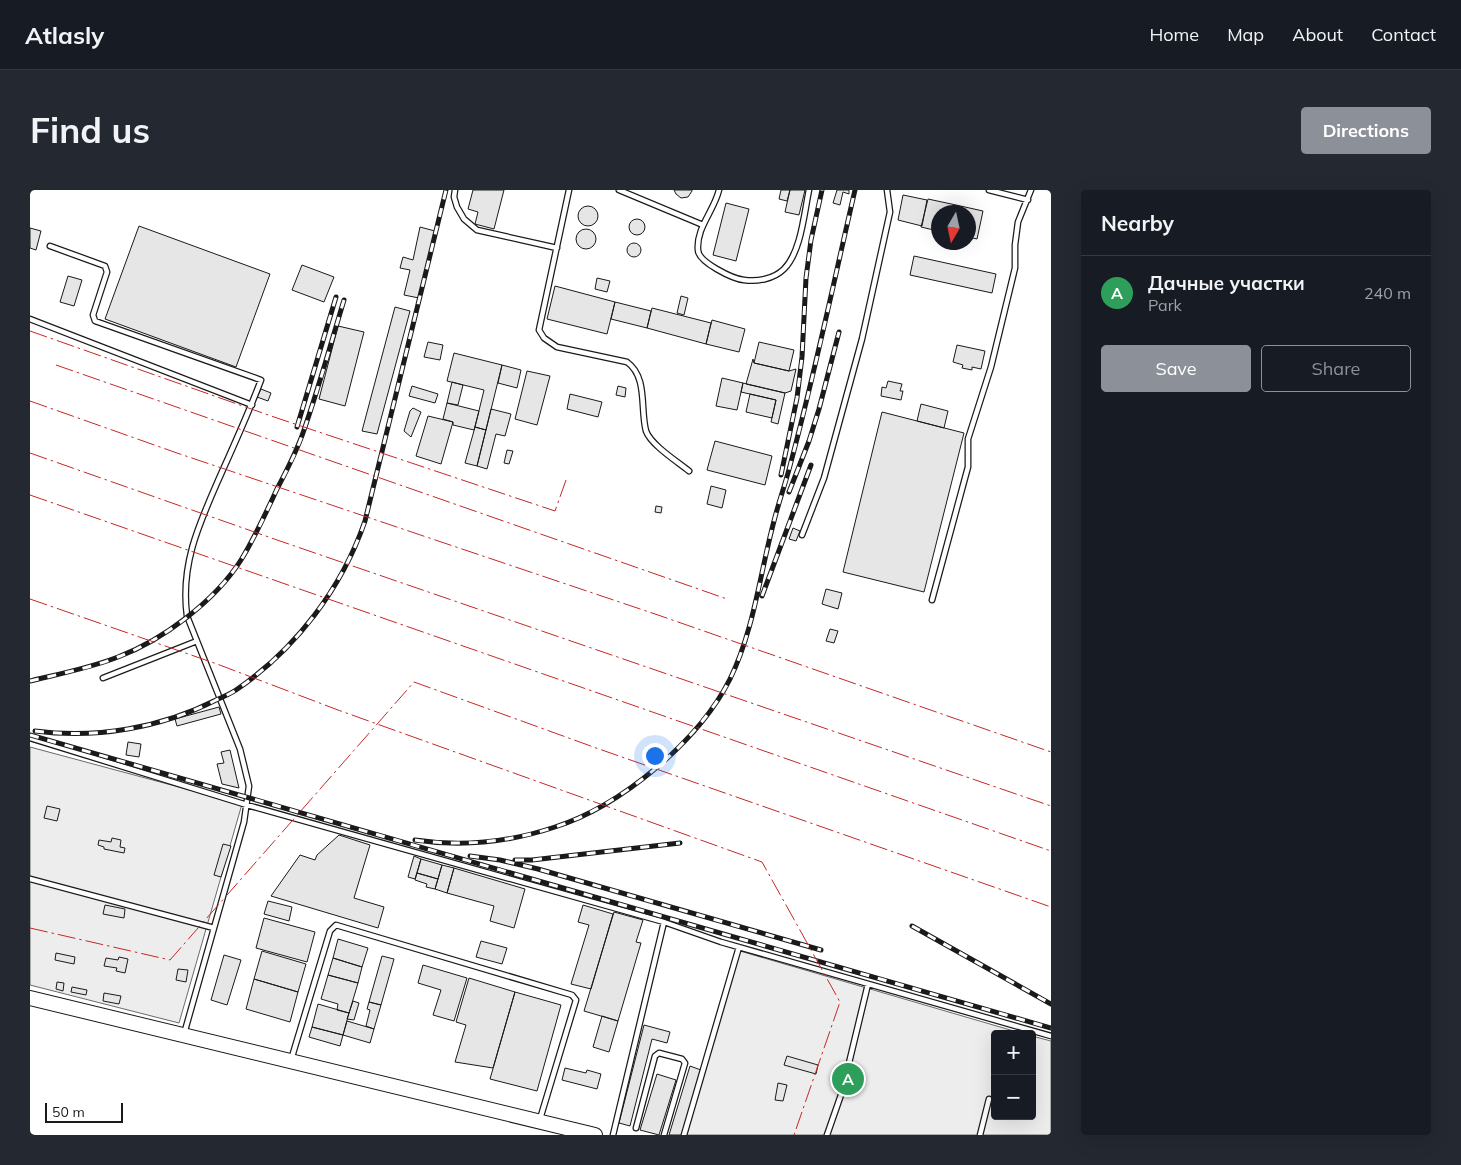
<!DOCTYPE html>
<html lang="en">
<head>
<meta charset="utf-8">
<style>
  :root { --surface:#171b24; --page:#242831; --text:#f1f3f6; --muted:#9ea1a6; --line:#363941; --accent:#8c9099 }
  body { margin:0; font-family:Mulish,sans-serif; background:var(--page); color:var(--text) }
  .controls { position:absolute; right:15px; bottom:15px; display:grid; overflow:hidden; border-radius:5px; box-shadow:0 5px 20px #0002 }
  .controls button { width:45px; height:45px; display:grid; place-items:center; padding:0; border:0; border-bottom:1px solid var(--line); background:var(--surface); color:var(--text); font:25px sans-serif }
  .compass { position:absolute; left:901px; top:15px; width:45px; height:45px; border-radius:50%; background:var(--surface); box-shadow:0 5px 20px #0002; rotate:189deg }
  .scale { position:absolute; left:15px; bottom:12px; width:78px; box-sizing:border-box; padding-left:5px; border:2px solid #1a1a1a; border-top:0; font-size:14px; line-height:18px; white-space:nowrap; color:#1a1a1a; -webkit-text-stroke:4px #fff; paint-order:stroke }
  .you { position:absolute; left:624px; top:565px; width:18px; height:18px; margin:-12px; border:4px solid #fff; border-radius:50%; background:#1a73e8; box-shadow:0 0 0 8px #1a73e833 }
  .badge { display:grid; place-items:center; width:32px; height:32px; border-radius:50%; background:var(--accent); color:#fff; font-size:16px; font-weight:700 }
  .pin { position:absolute; translate:-50% -50%; border:2px solid #fff; box-shadow:0 1px 5px #0006 }
  .list { margin:0; padding:0; list-style:none }
  h2 { display:flex; justify-content:space-between; align-items:center; height:65px; margin:0; padding:0 20px; font-size:21px }
  h2 small { font-size:16px; font-weight:400; color:var(--muted) }
  .list li { display:grid; grid-template-columns:32px 1fr auto; gap:15px; align-items:center; box-sizing:border-box; height:75px; padding:0 20px; border-top:1px solid var(--line) }
  .list b { display:block; font-size:19px; white-space:nowrap }
  .list p { margin:0; font-size:16px; white-space:nowrap; color:var(--muted) }
  .list em { font-size:16px; font-style:normal; color:var(--muted) }
  .actions { display:flex; gap:10px; padding:15px 20px }
  .actions a { flex:1; padding:11px 0; border:1px solid var(--accent); border-radius:5px; text-align:center; font-size:18px; color:var(--accent) }
  .actions .main { background:var(--accent); color:#fff }
  .map { position:relative; flex:none; width:1021px; height:945px; overflow:hidden; border-radius:5px }
  header { display:flex; align-items:center; gap:30px; box-sizing:border-box; height:70px; padding:0 25px; background:var(--surface); border-bottom:1px solid var(--line) }
  header strong { font-size:24px }
  nav { display:flex; gap:28px; margin-inline-start:auto; font-size:18px }
  .intro { display:flex; align-items:center; justify-content:space-between; box-sizing:border-box; height:120px; padding:0 30px }
  h1 { margin:0; font-size:35px }
  .button { padding:12px 22px; border-radius:5px; background:var(--accent); color:#fff; font-size:18px; font-weight:700 }
  main { display:flex; gap:30px; padding:0 30px }
  aside { flex:1; background:var(--surface); border-radius:5px; box-shadow:0 5px 20px #0002 }
  .map>svg:first-child { display:block }
  .built { fill:#ededed; stroke:#6a6a6a }
  .building { fill:#e6e6e6; stroke:#1a1a1a }
  .lines { fill:none; stroke-linecap:round; stroke-linejoin:round }
  .service-casing { stroke:#1a1a1a; stroke-width:7 }
  .secondary-casing { stroke:#1a1a1a; stroke-width:16 }
  .service { stroke:#fff; stroke-width:4.5 }
  .secondary { stroke:#fff; stroke-width:14 }
  .rail-casing { stroke:#1a1a1a; stroke-width:5 }
  .rail { stroke:#fff; stroke-width:3; stroke-dasharray:9; stroke-linecap:butt }
  .power { stroke:#c62828; stroke-width:1; stroke-dasharray:18 4 2.5 4; stroke-linecap:butt }
</style>
</head>
<body>
<header>
<strong>Atlasly</strong>
<nav><a>Home</a><a>Map</a><a>About</a><a>Contact</a></nav>
</header>
<div class="intro"><h1>Find us</h1><a class="button">Directions</a></div>
<main>
<div class="map">
<svg width="1021" height="945" viewBox="0 0 1021 945">
  <rect width="100%" height="100%" fill="#fff"/>
  <!-- built -->
  <path class="built" d="M0 557 212 614 149 833 0 795Z
    M710 761 994 844H965V926H1002V846L1021 851V945H654Z"/>
  <!-- building -->
  <path class="building" d="M443 0H474L464 39 445 34 448 22 438 19Z
    M644 0H662V1L658 7 651 8 646 4Z
    M751 0H760L757 11 749 9Z
    M760 0H775L769 25 755 22Z
    M807 0H819V4L813 2 810 15 803 13Z
    M873 5 897 10 892 36 868 30Z
    M898 9 926 15 925 22H908V41L891 37Z
    M696 13 719 19 706 71 683 65Z
    M926 15 953 21 947 49 938 47V22H925Z
    M548 26a10 10 0 1 1 20 0a10 10 0 1 1-20 0Z
    M599 37a8 8 0 1 1 16 0a8 8 0 1 1-16 0Z
    M109 36 240 84 206 177 75 129Z
    M390 37 405 41 389 108 374 105 380 80 370 78 373 67 383 70Z
    M0 38 11 41 6 60 0 58Z
    M546 49a10 10 0 1 1 20 0a10 10 0 1 1-20 0Z
    M597 60a7 7 0 1 1 14 0a7 7 0 1 1-14 0Z
    M884 66 966 84 962 103 880 85Z
    M272 75 304 87 294 112 262 100Z
    M38 86 52 90 44 116 30 112Z
    M567 88 580 91 577 102 565 99Z
    M525 96 585 112 577 144 517 129Z
    M651 106 658 108 654 125 647 123Z
    M585 112 621 121 617 138 581 129Z
    M365 117 380 121 347 244 332 241Z
    M622 118 681 133 676 154 617 138Z
    M682 130 715 139 709 162 676 154Z
    M308 136 334 142 315 216 289 209Z
    M398 152 413 155 410 170 394 167Z
    M729 152 764 160 759 181 724 173Z
    M927 155 955 161 951 179 942 177V180L932 178 933 175 923 172Z
    M424 163 472 175 456 240 445 237 454 200 417 191Z
    M723 169 724 173 759 181 766 179 761 201 755 203 716 194Z
    M472 175 491 180 487 198 468 193Z
    M497 181 520 186 507 235 485 229Z
    M692 188 713 193 707 220 686 216Z
    M858 191 872 194 870 201H873L871 210 851 206 852 197 856 198Z
    M422 192 433 195 428 215 417 213Z
    M713 193 755 203 748 234 741 232 746 210 711 202Z
    M382 196 408 204 405 213 379 206Z
    M588 196 596 198 595 207 586 205Z
    M231 199 241 203 238 211 227 207Z
    M540 204 572 212 568 227 537 219Z
    M720 204 746 210 742 228 716 222Z
    M417 213 449 221 444 240 423 235V232L413 229Z
    M891 214 918 221 914 238 887 231Z
    M383 218 391 222 381 247 374 241 380 221Z
    M461 219 481 224 475 246 466 244 457 279 447 276Z
    M852 222 934 243 894 402 813 382Z
    M398 226 423 232 411 274 386 266Z
    M445 237 456 240 447 276 435 273Z
    M685 251 742 266 735 295 677 280Z
    M477 260 483 261 479 274 474 273Z
    M681 296 696 300 692 318 677 314Z
    M626 316 632 317 631 323 625 322Z
    M763 338 770 341 766 351 759 349Z
    M796 399 812 403 808 419 792 414Z
    M800 439 808 441 804 453 796 451Z
    M189 517 191 524 147 536 145 529Z
    M98 552 111 554 109 567 96 565Z
    M200 560 209 598 192 594 187 574 194 573 191 562Z
    M17 616 30 619 27 631 14 628Z
    M309 645 340 655 324 708 354 717 348 738 241 706 270 665 285 670 287 665Z
    M82 648 91 650 90 657 95 658 94 663 74 659V657L68 655 69 650 81 652Z
    M193 654 201 656 191 687 184 685Z
    M384 666 391 669 385 689 378 687Z
    M391 669 412 675 408 689 387 683Z
    M412 675 424 678 417 703 405 699Z
    M424 678 495 699 484 738 460 731 464 716 417 703Z
    M387 683 408 689 405 699 396 697 397 694 385 690Z
    M238 711 262 717 259 731 234 724Z
    M75 715 95 719 94 728 73 724Z
    M553 715 583 724 561 799 541 794 559 735 548 732Z
    M584 722 613 730 606 752 611 753 588 831 554 821Z
    M234 728 285 742 277 772 226 758Z
    M308 749 338 758 332 777 303 768Z
    M451 751 477 758 472 774 446 767Z
    M232 761 276 774 268 802 224 789Z
    M26 763 45 767 44 774 25 770Z
    M194 765 211 770 197 815 181 810Z
    M352 766 364 769 351 815 339 812Z
    M89 767 98 769 95 783 86 781 87 778 74 776 76 768 88 770Z
    M303 768 332 777 328 793 298 785Z
    M393 775 437 788 424 831 403 825 411 800 388 793Z
    M148 779 158 780 156 792 146 790Z
    M298 785 328 793 319 823 307 820 308 814 291 809Z
    M439 788 485 802 463 878 425 872 436 835 426 832Z
    M224 789 268 802 260 832 216 819Z
    M27 792 34 793 33 801 26 799Z
    M42 797 57 800 56 805 41 802Z
    M485 802 531 815 507 901 460 889Z
    M74 803 91 806 89 814 73 811Z
    M323 811 329 813 324 830 317 829Z
    M339 812 351 815 344 839 336 836 340 820 337 819Z
    M288 814 319 823 313 845 282 837Z
    M572 826 588 831 579 862 563 857Z
    M317 831 344 839 340 853 313 845Z
    M614 835 640 842 637 853 622 849 600 936 589 933Z
    M282 837 313 845 310 856 279 847Z
    M757 866 788 875 786 884 754 875Z
    M660 876 671 880 652 945H639Z
    M535 878 556 883 557 880 571 884 567 899 532 890Z
    M627 884 646 890 629 945 610 940Z
    M748 893 757 895 753 911 745 910Z"/>
  <g class="lines">
    <!-- service casing -->
    <g class="service-casing">
      <path id="service" d="M425 0 424 7 427 17 434 29 447 40 527 58
        M539 0 509 140 514 148 527 157 597 172C618 187 610 219 616 241 621 255 648 272 659 281
        M589 0 673 35
        M689 0C684 21 666 38 668 60 668 72 703 89 714 90 727 92 744 89 754 79 771 62 774 24 779 0
        M959 0 998 10
        M20 56 75 76 77 82 63 125 65 131 231 190C219 222 205 253 191 284 170 332 150 373 157 426L210 559 219 596 214 632 154 844
        M0 129 222 215
        M772 345 794 288 832 149 860 22 857 0
        M902 410 938 277V249L961 177 985 78V55L988 32 1001 0
        M73 488 167 451
        M0 548 217 615 634 732 691 752 1021 846
        M0 689 184 738
        M261 870 300 741 306 735 542 805 546 810 510 929
        M606 938 625 866 629 863 652 869 655 873 634 945
        M583 945 634 732
        M654 945 709 757
        M797 945 812 902 838 794
        M950 945 959 909"/>
    </g>
    <!-- secondary casing -->
    <g class="secondary-casing">
      <path id="secondary" d="M0 808 565 945"/>
    </g>
    <!-- service -->
    <use href="#service" class="service"/>
    <!-- secondary -->
    <use href="#secondary" class="secondary"/>
    <!-- rail casing -->
    <g class="rail-casing">
      <path id="rail" d="M267 237 306 107
        M751 285 767 208 772 167 776 88 781 50 792 0
        M759 302 779 251 789 219 809 142
        M732 406 781 275
        M0 491C29 484 60 478 88 467 133 450 185 411 211 370 225 347 236 323 247 299 257 280 267 261 274 240 289 197 301 153 314 110
        M5 541C66 549 131 538 186 510 193 507 200 504 206 500 266 459 312 398 335 331L416 0
        M0 545 1021 838
        M385 650C431 657 480 652 525 637 591 616 669 551 700 489 724 440 730 383 744 331 749 311 756 292 761 272 785 182 804 91 825 0
        M440 666 470 670 508 679 791 760
        M485 670H502L650 653
        M882 736 1021 814"/>
    </g>
    <!-- rail -->
    <use href="#rail" class="rail"/>
    <!-- power -->
    <path class="power" d="M0 141 244 227 525 321 536 290
      M26 175 697 409
      M0 211 147 263 628 425 1021 562
      M0 263 250 351 1021 616
      M0 305 1021 661
      M0 409 187 474 308 520 732 672 810 812 764 945
      M0 738 140 770 384 492 569 559 1021 717"/>
  </g>
</svg>
<div class="controls">
<button>+</button>
<button>−</button>
</div>
<svg class="compass" viewBox="-18 -18 36 36"><path d="M0-13l5 13h-10z" fill="#e53935"/><path d="M0 13l5-13h-10z" fill="#9ea1a6"/></svg>
<div class="scale">50 m</div>
<div class="you"></div>
<div class="pin badge" style="left:818px;top:889px;background:#2e9e5b">A</div>
</div>
<aside>
<h2>Nearby<small></small></h2>
<ul class="list">
<li><span class="badge" style="background:#2e9e5b">A</span><div><b>Дачные участки</b><p>Park</p></div><em>240 m</em></li>
</ul>
<div class="actions"><a class="main">Save</a><a>Share</a></div>
</aside>
</main>
</body>
</html>
